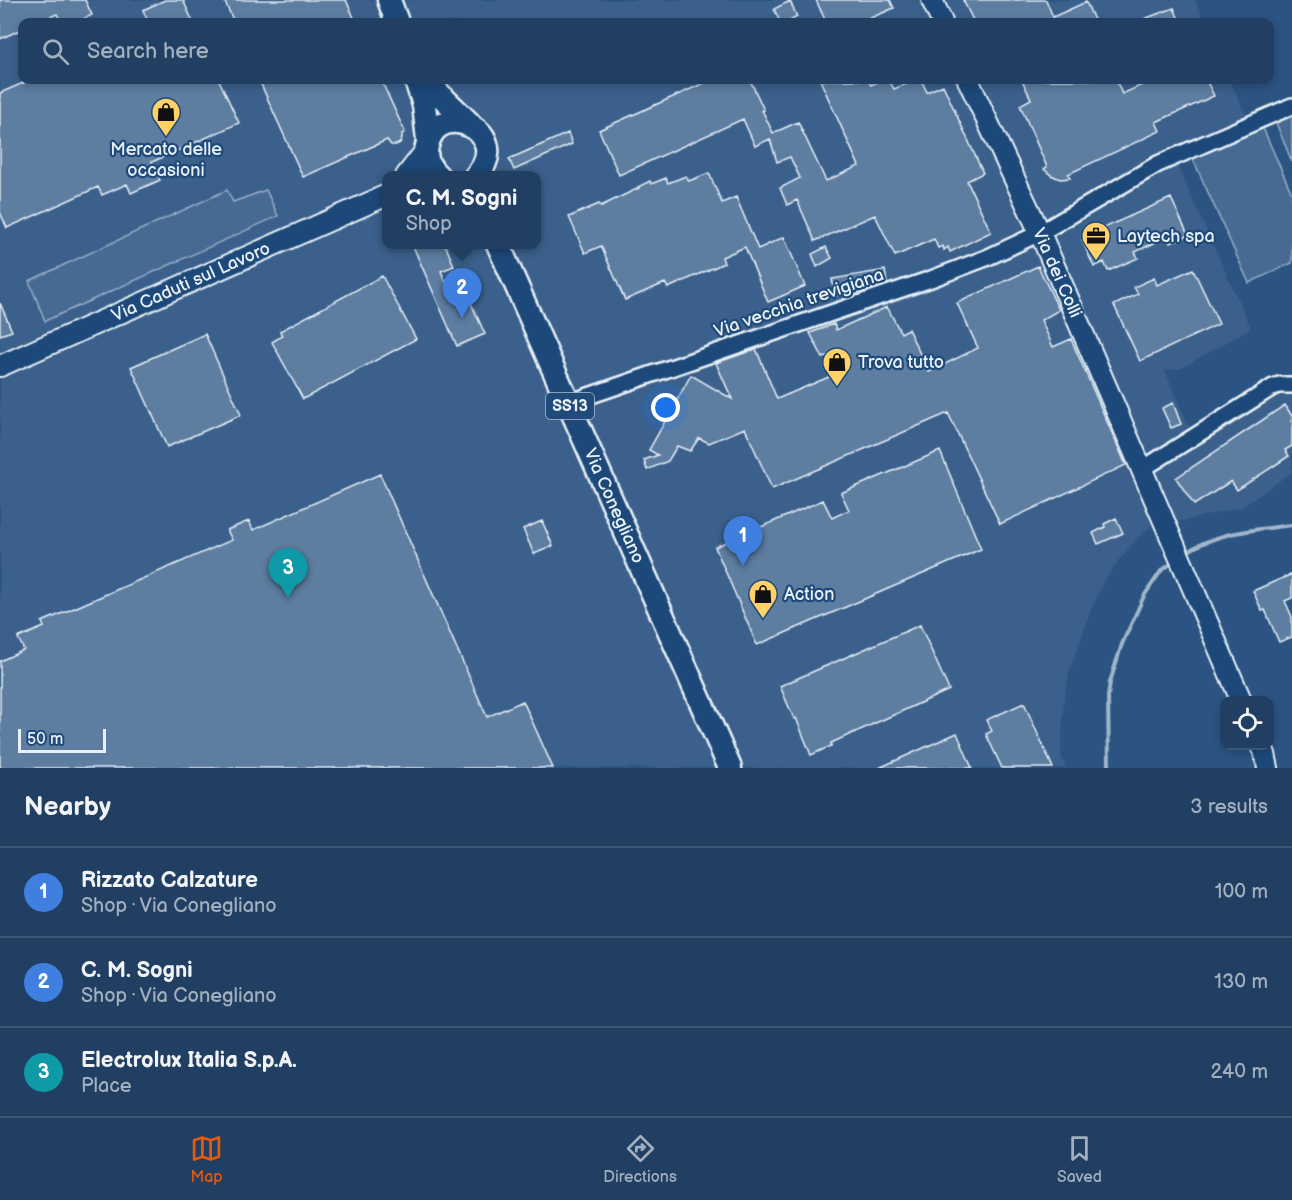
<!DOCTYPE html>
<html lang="en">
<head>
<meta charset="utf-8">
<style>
  :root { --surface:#203f62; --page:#2d4a6b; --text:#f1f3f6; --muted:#a2afbe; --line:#3d5877; --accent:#ea580c }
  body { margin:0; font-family:"Balsamiq Sans",sans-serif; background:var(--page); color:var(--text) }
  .controls { position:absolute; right:18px; bottom:18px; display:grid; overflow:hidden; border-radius:12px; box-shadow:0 3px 9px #0003 }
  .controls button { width:54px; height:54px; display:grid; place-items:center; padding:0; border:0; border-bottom:2px solid var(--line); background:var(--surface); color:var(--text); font:30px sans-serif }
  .scale { position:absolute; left:18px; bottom:15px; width:88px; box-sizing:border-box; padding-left:6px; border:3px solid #e8f1f8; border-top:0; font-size:16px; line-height:21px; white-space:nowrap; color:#e8f1f8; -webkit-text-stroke:4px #1f4a7a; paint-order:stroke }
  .you { position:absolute; left:666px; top:408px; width:21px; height:21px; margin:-15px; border:4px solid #fff; border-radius:50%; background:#1a73e8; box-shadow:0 0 0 9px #1a73e833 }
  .badge { display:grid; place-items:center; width:39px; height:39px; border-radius:50%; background:var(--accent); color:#fff; font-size:20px; font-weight:700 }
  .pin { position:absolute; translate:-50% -50px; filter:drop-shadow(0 2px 3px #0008) }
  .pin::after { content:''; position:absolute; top:32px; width:21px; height:18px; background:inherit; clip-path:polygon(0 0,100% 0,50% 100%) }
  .popup { position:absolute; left:382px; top:171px; width:159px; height:78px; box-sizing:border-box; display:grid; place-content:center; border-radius:12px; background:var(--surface); filter:drop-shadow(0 2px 4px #0005); font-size:20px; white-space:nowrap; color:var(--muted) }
  .popup b { font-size:22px; color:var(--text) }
  .popup::after { content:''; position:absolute; left:50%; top:100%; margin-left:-12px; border:12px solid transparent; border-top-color:var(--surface) }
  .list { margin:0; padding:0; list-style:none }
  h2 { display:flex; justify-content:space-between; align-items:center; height:78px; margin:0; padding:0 24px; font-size:26px }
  h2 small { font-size:20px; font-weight:400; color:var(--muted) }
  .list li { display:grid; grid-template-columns:39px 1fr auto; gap:18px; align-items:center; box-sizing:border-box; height:90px; padding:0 24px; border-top:2px solid var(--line) }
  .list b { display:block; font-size:22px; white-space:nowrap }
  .list p { margin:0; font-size:20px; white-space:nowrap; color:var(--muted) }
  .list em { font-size:20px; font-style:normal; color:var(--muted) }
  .icon { flex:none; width:33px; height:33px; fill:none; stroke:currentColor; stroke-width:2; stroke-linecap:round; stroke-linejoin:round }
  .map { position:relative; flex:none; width:1292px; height:768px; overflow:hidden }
  .search { position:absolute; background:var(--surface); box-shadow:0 3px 9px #0003; left:18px; right:18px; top:18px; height:66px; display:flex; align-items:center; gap:15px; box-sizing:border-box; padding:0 21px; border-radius:12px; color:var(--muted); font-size:22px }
  .sheet { height:348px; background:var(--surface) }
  nav { display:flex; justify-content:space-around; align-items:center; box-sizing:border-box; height:84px; border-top:2px solid var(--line); background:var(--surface); font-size:16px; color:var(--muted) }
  nav a { display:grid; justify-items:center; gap:3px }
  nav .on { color:var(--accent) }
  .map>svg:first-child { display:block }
  .built { fill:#3a608b; fill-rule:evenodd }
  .green { fill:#476b93; stroke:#98aec6; stroke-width:1.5 }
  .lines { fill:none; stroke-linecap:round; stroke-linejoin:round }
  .stream { stroke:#a0b6cb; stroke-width:4 }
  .building { fill:#5d7da1; stroke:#e8f1f8; stroke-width:1.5 }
  .street-casing { stroke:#e8f1f8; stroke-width:20 }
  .secondary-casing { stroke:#e8f1f8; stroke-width:24 }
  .primary-casing { stroke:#e8f1f8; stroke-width:27 }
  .street { stroke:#1f4a7a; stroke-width:15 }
  .secondary { stroke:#1f4a7a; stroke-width:20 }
  .primary { stroke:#1f4a7a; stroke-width:22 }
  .labels { text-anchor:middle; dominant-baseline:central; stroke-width:4.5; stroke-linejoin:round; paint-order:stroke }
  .shield { fill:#1f4a7a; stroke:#acbfd2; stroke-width:1.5 }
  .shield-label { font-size:16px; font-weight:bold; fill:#e8f1f8 }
  .poi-label { font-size:18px; fill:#e8f1f8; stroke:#1f4a7a; text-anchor:start }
  .street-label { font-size:18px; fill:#e8f1f8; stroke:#1f4a7a }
</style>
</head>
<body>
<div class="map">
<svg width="1292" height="768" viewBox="0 0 1292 768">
  <rect width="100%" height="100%" fill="#2b5482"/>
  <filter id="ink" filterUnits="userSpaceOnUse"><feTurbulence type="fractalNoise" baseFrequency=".0167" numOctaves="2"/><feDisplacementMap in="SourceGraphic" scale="12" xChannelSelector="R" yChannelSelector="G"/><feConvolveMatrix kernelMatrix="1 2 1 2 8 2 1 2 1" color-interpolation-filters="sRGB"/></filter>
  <g filter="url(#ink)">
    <!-- built -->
    <path class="built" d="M0 0H1195L1205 22H22V80H1230L1248 120 1179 152 1177 165 1251 328 1180 369 1165 370 1191 433 1271 393 1292 389V472L1242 507 1188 520 1153 524 1136 540 1118 561 1104 581 1092 608 1071 667 1064 697 1061 756 1066 768H0ZM387 176H537V244H387Z"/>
    <!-- green -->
    <path class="green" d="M1292 111V162L1274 118Z
      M1263 128 1292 194V263L1249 283 1192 157Z
      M227 190 233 202 266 190 278 216 45 321 29 281Z"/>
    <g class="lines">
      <!-- stream -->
      <path class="stream" d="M1184 554C1216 531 1255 530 1292 525
        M1109 768 1108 696 1110 682 1122 644 1144 596 1161 571 1176 560"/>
    </g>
    <!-- building -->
    <path class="building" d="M0 0H85L92 15 77 22H61L57 14 37 22H22V29L0 39Z
      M165 0H183L193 22H148L143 10Z
      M224 0H346L356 22H234Z
      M816 0H890L894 8 861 22H826Z
      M963 0H1046L1053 17 1086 2 1095 22H974Z
      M790 1 797 17 788 22H780L774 9Z
      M1174 8 1180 22H1138V21Z
      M30 80H219L239 123 152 162 160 180 131 193 127 184 102 195 98 187 7 228 0 212V93Z
      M259 80H381L405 132 402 134V138L400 143 396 145H391L387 140 303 177Z
      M711 80H750L764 110H762L773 133 798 122 826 181 859 166 820 80H868L871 85 882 80H889L894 89 916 80H921L927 92 943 85 983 173 967 181 991 232 950 252 948 247 944 250 943 246 938 248 934 239 895 256 875 215 815 241 797 200 787 205 780 188 800 178 790 157 777 162 770 139 755 146 743 119 619 175 599 130Z
      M1022 80H1116L1122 94 1149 82 1148 80H1206L1214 96 1156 122 1160 131 1068 174 1070 178 1060 179 1051 175 1044 169 1047 167 1020 105 1031 99Z
      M568 133 572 144 514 170 509 159Z
      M709 173 722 203 736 197 758 249 784 237 805 286 768 302 745 247 722 257 724 263 668 288 665 283 625 300 601 246 585 253 569 217 599 204 601 206 639 188 638 187 650 181 651 184 666 178 668 183 686 176 689 181Z
      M1171 198 1188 235 1170 243 1167 237 1135 252 1138 258 1108 271 1104 262 1094 267 1082 240 1102 231 1101 229Z
      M412 244H445L454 266 441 271 453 298 466 292 485 334 457 346Z
      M826 247 832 258 817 267 812 254Z
      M1038 266 1059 310 1041 320 1053 347 1071 339 1126 465 1000 524 948 413 772 489 745 428 709 443 699 438 690 451 677 446 668 461 647 470 644 460 658 455 649 450 691 375 732 399 716 363 756 349 777 399 843 371 835 353 823 358 810 333 834 324 836 330 887 307 901 333 908 329 929 372 978 348 957 303Z
      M1193 269 1219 324 1140 361 1114 305 1138 294 1134 287 1154 278 1157 285Z
      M885 270 887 284 873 286 874 288 864 291 835 296 832 279Z
      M382 276 416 339 303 399 272 342 282 336 280 331Z
      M0 303 12 331 0 335Z
      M205 334 241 415 167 447 131 367Z
      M1173 403 1181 424 1171 428 1162 408Z
      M1285 405 1292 416V446L1285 450 1289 456 1237 490 1231 481 1194 505 1176 478Z
      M940 451 981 549 757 645 715 547 823 500 832 518 849 510 841 493Z
      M380 474 487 717 523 701 553 768H0V661L24 650 18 638 44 627 42 622 232 540 227 530 249 521 253 530Z
      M1116 518 1123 533 1098 544 1093 533 1105 527 1104 524Z
      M542 521 553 546 534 554 523 529Z
      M1292 574V598L1285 601 1292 617V637L1279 642 1265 610 1262 611 1253 591Z
      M920 625 949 690 831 743V746L811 755 796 718 794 719 780 686Z
      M1024 703 1053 768H1002L986 734 992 731 986 720Z
      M957 733 972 768H879Z"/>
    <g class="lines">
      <!-- street casing -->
      <g class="street-casing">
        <path id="street" d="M568 403 931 279 986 258 1040 233 1158 164 1292 106
          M1141 470 1273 387 1279 385H1292"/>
      </g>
      <!-- secondary casing -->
      <g class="secondary-casing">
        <path id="secondary" d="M932 0 942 22
          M968 80 1040 233 1241 700
          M406 176 426 150
          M0 366 387 195
          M1261 746 1265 754 1268 768"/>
      </g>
      <!-- primary casing -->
      <g class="primary-casing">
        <path id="primary" d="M389 0 397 22
          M416 80 424 105 428 140
          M429 80 436 91 470 124
          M438 176C429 168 424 158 427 146 437 96 516 132 476 176
          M498 244 730 768"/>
      </g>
      <!-- street -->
      <use href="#street" class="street"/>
      <!-- secondary -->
      <use href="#secondary" class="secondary"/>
      <!-- primary -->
      <use href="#primary" class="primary"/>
    </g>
  </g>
  <!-- icons -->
  <defs>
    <g id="shop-pin" transform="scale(1.5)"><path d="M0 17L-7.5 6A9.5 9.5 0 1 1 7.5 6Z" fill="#ffd166" stroke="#1f4a7a"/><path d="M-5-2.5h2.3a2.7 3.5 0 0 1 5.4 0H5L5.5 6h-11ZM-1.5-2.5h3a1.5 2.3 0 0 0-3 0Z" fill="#111"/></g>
    <g id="office-pin" transform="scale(1.5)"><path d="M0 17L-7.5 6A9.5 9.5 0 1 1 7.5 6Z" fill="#ffd166" stroke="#1f4a7a"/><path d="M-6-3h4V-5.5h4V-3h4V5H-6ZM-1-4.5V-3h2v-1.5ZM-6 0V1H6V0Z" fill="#111"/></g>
  </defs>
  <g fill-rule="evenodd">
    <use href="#shop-pin" x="166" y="112"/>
    <use href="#office-pin" x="1096" y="236"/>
    <use href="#shop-pin" x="837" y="362"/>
    <use href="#shop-pin" x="763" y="594"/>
  </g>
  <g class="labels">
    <!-- shield labels -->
    <rect class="shield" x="546" y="393" width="48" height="26" rx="4.5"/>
    <g class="shield-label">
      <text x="570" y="406">SS13</text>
    </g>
    <!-- poi labels -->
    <g class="poi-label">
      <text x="166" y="149" text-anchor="middle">Mercato delle<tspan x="166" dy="21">occasioni</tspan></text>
      <text x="1117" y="236">Laytech spa</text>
      <text x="858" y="362">Trova tutto</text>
      <text x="784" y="594">Action</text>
    </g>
    <!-- street labels -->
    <g class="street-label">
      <text transform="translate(1057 273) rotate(66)">Via dei Colli</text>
      <text transform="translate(191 282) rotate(-24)">Via Caduti sul Lavoro</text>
      <text transform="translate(799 303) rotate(-19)">Via vecchia trevigiana</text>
      <text transform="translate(614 506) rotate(66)">Via Conegliano</text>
    </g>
  </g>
</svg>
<div class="controls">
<button><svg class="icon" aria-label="locate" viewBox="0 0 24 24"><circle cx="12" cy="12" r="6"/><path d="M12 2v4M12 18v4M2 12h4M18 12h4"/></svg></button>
</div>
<div class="scale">50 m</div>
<div class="you"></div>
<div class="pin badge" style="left:743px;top:566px;background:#3f7fe0">1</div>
<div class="pin badge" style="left:462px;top:318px;background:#3f7fe0">2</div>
<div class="popup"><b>C. M. Sogni</b>Shop</div>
<div class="pin badge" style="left:288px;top:598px;background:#0f9aa8">3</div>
<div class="search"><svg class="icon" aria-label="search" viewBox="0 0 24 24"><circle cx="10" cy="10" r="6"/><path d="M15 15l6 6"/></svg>Search here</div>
</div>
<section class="sheet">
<h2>Nearby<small>3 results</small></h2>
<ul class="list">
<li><span class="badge" style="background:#3f7fe0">1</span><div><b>Rizzato Calzature</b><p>Shop · Via Conegliano</p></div><em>100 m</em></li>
<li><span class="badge" style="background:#3f7fe0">2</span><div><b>C. M. Sogni</b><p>Shop · Via Conegliano</p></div><em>130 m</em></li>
<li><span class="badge" style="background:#0f9aa8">3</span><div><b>Electrolux Italia S.p.A.</b><p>Place</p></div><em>240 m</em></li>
</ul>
</section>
<nav>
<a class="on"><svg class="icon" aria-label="map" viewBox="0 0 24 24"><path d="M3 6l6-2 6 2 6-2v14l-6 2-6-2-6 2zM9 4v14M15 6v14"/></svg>Map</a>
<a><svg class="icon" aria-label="directions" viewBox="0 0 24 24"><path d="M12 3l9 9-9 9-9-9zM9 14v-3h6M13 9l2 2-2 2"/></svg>Directions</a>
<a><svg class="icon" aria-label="saved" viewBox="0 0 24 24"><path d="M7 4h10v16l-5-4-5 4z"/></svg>Saved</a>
</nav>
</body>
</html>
